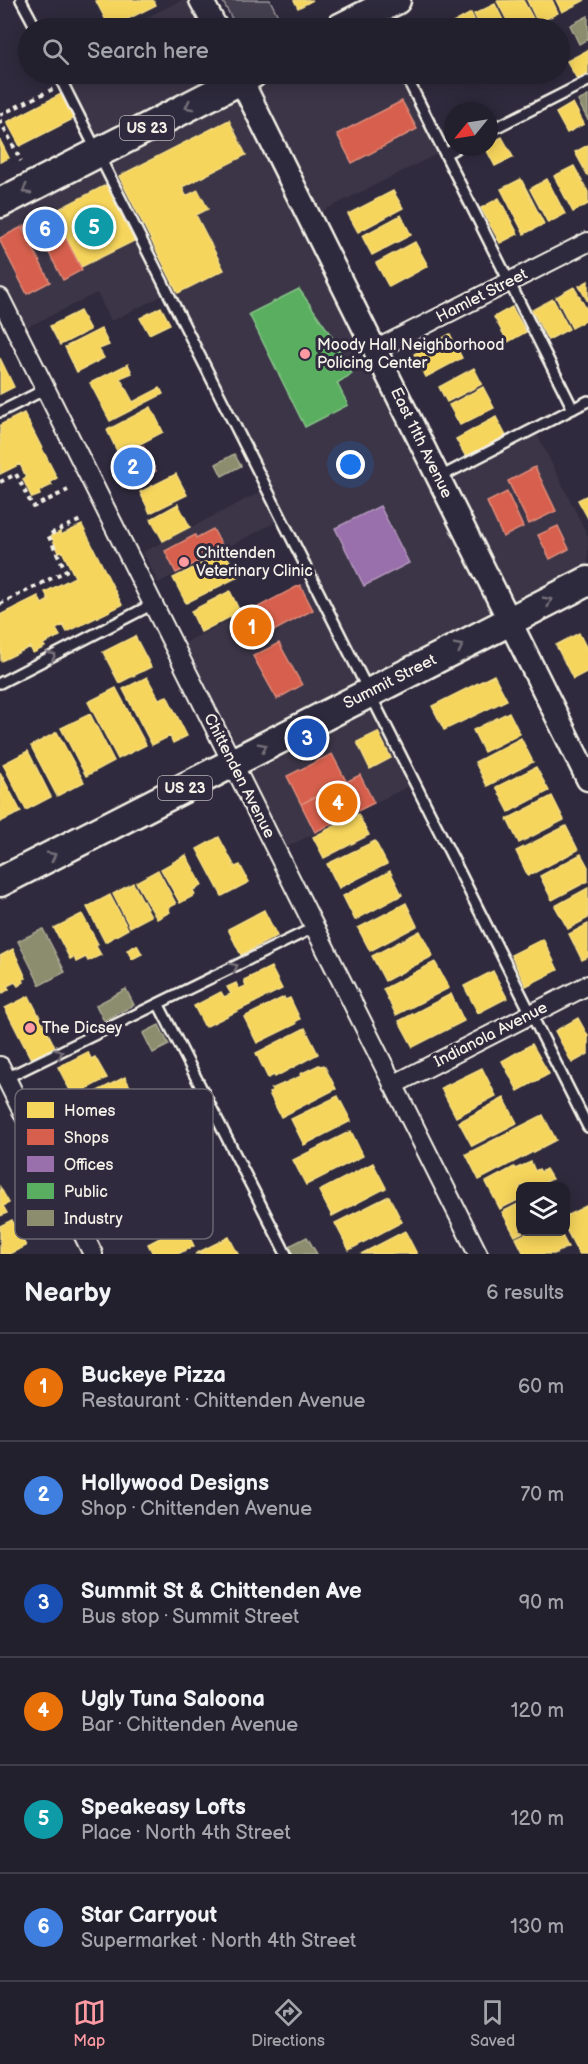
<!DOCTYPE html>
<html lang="en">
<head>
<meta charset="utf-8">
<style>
  :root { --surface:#23202e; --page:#2b2836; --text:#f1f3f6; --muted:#a3a3aa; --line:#403e4a; --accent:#ff9aa2 }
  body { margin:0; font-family:"Balsamiq Sans",sans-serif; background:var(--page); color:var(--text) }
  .controls { position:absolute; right:18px; bottom:18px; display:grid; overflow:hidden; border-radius:12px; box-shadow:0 3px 15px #0003 }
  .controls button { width:54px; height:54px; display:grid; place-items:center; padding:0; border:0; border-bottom:2px solid var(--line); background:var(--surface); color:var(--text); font:30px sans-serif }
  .compass { position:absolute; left:444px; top:102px; width:54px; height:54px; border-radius:50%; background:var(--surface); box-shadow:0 3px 15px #0003; rotate:240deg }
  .you { position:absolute; left:351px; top:465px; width:21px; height:21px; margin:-15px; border:4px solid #fff; border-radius:50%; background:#1a73e8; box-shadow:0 0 0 9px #1a73e833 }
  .badge { display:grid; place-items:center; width:39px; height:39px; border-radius:50%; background:var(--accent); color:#fff; font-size:20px; font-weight:700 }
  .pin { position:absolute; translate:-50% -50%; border:3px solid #fff; box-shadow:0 2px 6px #0006 }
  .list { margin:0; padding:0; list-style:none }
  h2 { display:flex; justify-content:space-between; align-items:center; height:78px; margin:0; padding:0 24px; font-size:26px }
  h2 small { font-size:20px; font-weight:400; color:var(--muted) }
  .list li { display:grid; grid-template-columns:39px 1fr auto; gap:18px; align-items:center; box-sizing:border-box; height:108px; padding:0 24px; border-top:2px solid var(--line) }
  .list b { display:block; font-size:22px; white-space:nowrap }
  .list p { margin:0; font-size:20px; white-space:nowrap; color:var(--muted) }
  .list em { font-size:20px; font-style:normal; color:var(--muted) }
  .icon { flex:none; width:33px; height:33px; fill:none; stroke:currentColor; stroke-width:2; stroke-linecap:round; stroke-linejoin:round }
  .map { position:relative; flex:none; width:588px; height:1254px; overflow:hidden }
  .search { position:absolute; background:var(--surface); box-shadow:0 3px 15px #0003; left:18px; right:18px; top:18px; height:66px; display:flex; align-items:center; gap:15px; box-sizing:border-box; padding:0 21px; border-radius:33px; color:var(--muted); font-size:22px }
  .sheet { height:726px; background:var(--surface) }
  nav { display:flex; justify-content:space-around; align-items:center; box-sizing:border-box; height:84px; border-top:2px solid var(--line); background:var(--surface); font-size:16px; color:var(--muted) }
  nav a { display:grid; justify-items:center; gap:3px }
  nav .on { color:var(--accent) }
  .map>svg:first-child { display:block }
  .built { fill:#3b3647 }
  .green { fill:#454050; stroke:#9c989c; stroke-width:1.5 }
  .homes { fill:#f6d55c; stroke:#f5dd86; stroke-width:1.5 }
  .shops { fill:#d6604d; stroke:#df8c7c; stroke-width:1.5 }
  .offices { fill:#9970ab; stroke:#b497bd; stroke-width:1.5 }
  .public { fill:#5aae61; stroke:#88c28a; stroke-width:1.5 }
  .industry { fill:#8c8c6e; stroke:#abaa93; stroke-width:1.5 }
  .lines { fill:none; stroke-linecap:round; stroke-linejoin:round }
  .service-casing { stroke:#f4f1e8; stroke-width:14 }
  .minor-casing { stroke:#f4f1e8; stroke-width:22 }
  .tertiary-casing { stroke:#f4f1e8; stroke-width:27 }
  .primary-casing { stroke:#f4f1e8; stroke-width:33 }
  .path { stroke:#f4f1e8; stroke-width:4; stroke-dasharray:4.5 4.5; stroke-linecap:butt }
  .service { stroke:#2f2a3d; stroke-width:9 }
  .minor { stroke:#2f2a3d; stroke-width:18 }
  .tertiary { stroke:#2f2a3d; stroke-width:22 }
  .primary { stroke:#2f2a3d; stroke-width:28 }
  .oneway { stroke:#747079 }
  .poi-dot { fill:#ff9aa2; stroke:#2f2a3d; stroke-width:2 }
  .labels { text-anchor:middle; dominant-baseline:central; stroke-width:6; stroke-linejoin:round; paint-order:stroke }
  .shield { fill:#2f2a3d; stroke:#b9b5b5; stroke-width:1.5 }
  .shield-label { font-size:15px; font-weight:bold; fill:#f4f1e8 }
  .street-label { font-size:16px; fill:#f4f1e8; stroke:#2f2a3d }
  .poi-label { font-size:16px; fill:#f4f1e8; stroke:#2f2a3d; text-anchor:start }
  .key { fill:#2f2a3d; stroke:#6a6670; stroke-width:1.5 }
  .key-label { font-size:16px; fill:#f4f1e8 }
</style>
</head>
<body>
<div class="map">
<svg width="588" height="1254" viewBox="0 0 588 1254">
  <rect width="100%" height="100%" fill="#2f2a3d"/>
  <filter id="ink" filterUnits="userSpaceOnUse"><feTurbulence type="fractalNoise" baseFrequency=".0167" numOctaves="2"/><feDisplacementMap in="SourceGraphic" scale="12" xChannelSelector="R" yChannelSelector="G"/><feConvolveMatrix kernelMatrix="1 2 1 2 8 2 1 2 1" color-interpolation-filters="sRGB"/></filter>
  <g filter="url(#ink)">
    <!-- built -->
    <path class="built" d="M182 0H196L210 28H125Z
      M58 74H410L447 149 307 219 435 477 534 428 588 536V586L371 694 415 783 277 852 168 651 313 579 170 292 111 321 97 293 17 332 0 298V200L97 152Z
      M264 490 280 520 158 583 143 552Z"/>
    <!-- green -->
    <path class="green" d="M222 0H270L284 28H237Z"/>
    <!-- homes -->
    <path class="homes" d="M98 0H153L156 5 110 28 96 1Z
      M294 0H313L298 8Z
      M523 0 536 24 527 28H511L497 1Z
      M527 0H552L558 13 538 23Z
      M556 0H585L562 12Z
      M495 4 507 28H481L474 14Z
      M471 13 478 28H453L451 24Z
      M588 50V73L577 79 567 61Z
      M63 93 75 118 20 146 7 122Z
      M573 103 584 124 567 133 556 113Z
      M229 120 246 155 182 187 186 196 198 190 208 209 196 215 224 270 178 293 119 176Z
      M502 137 513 157 495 166 485 147H489V144Z
      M0 140 9 158 0 162Z
      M588 145V176L575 152Z
      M574 166 588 192V204L573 212 554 176Z
      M521 179 544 224 524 234 501 189Z
      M547 179 565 214 548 223 530 189Z
      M106 185 134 241 81 267 53 212Z
      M393 191 403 208 358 232 348 214Z
      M499 198 518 234 500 243 481 208Z
      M401 215 411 235 372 255 362 236Z
      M415 242 428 266 389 287 376 263Z
      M588 281V302L579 286Z
      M574 287 588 312V319L572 328 556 297Z
      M553 299 569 329 548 340 532 310Z
      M161 307 170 324 149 334 140 318Z
      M512 307 526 332 508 342 494 317Z
      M80 311 90 330 60 345 50 326Z
      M101 329 109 345 99 349 104 358 77 372 65 347Z
      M450 334 462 358 426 377 414 354Z
      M0 358 14 387 0 394Z
      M128 364 132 373 120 378 133 402 160 388 163 394 110 421 90 383Z
      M474 368 482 384 447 402 439 387Z
      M483 387 494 408 460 425 449 405Z
      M151 407 163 432 119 455 107 430Z
      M24 413 57 478 50 482 52 485 39 491 40 495 32 498 23 479 26 477 20 464 0 474V425Z
      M496 417 506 436 466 457 456 439Z
      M176 474 187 495 150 513 140 492Z
      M588 495V518L578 500Z
      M178 504 190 527 163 541 151 519Z
      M82 525 122 605 67 632 63 625 56 629 60 636 43 644 45 647 33 653 30 647 1 661 0 615 38 596 42 604 49 600 45 592 75 577 62 551 59 552 51 536 60 532 61 535Z
      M225 552 238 577 186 603 173 578Z
      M230 591 240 612 201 632 191 611Z
      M579 633 588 651V671L573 679 556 645Z
      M135 636 151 667 119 683 103 652Z
      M494 675 507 700 444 730 432 706Z
      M147 677 159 699 167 696 187 736 173 743 170 736 152 745 123 689Z
      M116 688 146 745 118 759 88 702Z
      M509 712 520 734 484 752 473 730Z
      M90 714 114 761 86 776 61 728Z
      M57 732 84 782 57 796 31 746Z
      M378 732 391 758 370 769 357 742Z
      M521 738 533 762 487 786 475 762Z
      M28 751 51 797 26 810 3 764Z
      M536 767 549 791 509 812 496 787Z
      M0 772 21 812 0 822Z
      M552 796 564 820 519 843 507 819Z
      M358 814 369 835 324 858 313 837Z
      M566 826 578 850 528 876 516 851Z
      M219 837 235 867 240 865 249 882 222 896 197 849Z
      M375 841 387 864 339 888 327 864Z
      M581 854 588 867V881L552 900 540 876Z
      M186 855 202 885 193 890 195 895 180 903 161 869Z
      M158 870 176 904 168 908 170 912 157 919 136 882Z
      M390 871 402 895 355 920 343 896Z
      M133 883 151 916 130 927 113 894Z
      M588 888V918L568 929 555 906Z
      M110 895 128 929 105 942 87 907Z
      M406 903 417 926 370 951 358 928Z
      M264 910 277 936 241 955 228 929Z
      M82 914 98 944 96 946 101 955 88 961 86 957 76 962 74 957 70 959 54 928Z
      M588 924V957L582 960 569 934Z
      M420 931 433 956 385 981 372 956Z
      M543 939 558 970 526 986 511 955Z
      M137 945 142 954 132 959 127 950Z
      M13 949 26 978 23 979 24 982 18 986 15 982 7 986 9 989 3 993 0 989V956Z
      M435 962 449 988 396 1015 383 989Z
      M271 967 282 989 205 1027 194 1006 221 992 224 997 231 994 227 987 236 983 239 989 246 986 244 980Z
      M493 971 507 998 478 1013 464 986Z
      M451 994 464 1021 413 1047 399 1021Z
      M29 996 55 1047 31 1059 5 1008Z
      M284 997 285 1000 290 998 300 1019 295 1022 296 1024 257 1043 244 1017Z
      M578 1018 588 1036V1054L572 1063 555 1031Z
      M305 1028 318 1054 275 1077 274 1075 268 1078 256 1053Z
      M532 1044 549 1074 518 1091 502 1061Z
      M88 1052 91 1059 95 1057 107 1078 73 1096 58 1067Z
      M319 1065 320 1066 324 1065 336 1089 281 1117 269 1093 272 1091 271 1089 301 1076 300 1074Z
      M482 1068 496 1096 456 1117 441 1088Z
      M125 1077 140 1106 91 1130 76 1102Z
      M338 1096 351 1121 304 1145 291 1119Z
      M504 1098 517 1123 472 1146 459 1122Z
      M543 1115 556 1140 479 1180 466 1154Z
      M351 1131 363 1156 306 1185 293 1160Z
      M531 1162 535 1171 539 1169 541 1172 546 1169 552 1179 538 1186H520V1199L500 1209 486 1182 514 1167 515 1169Z
      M373 1163 386 1188 332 1216 319 1191Z
      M0 1187 9 1203 3 1206 7 1213 0 1216Z
      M389 1196 402 1222 349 1250 335 1223Z
      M520 1203V1232H523L515 1236 502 1212Z
      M588 1205V1254H579L566 1229V1216Z
      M12 1220 26 1246 10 1254H0V1226Z
      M185 1228 194 1246 178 1254H153L148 1244 175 1230 176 1233Z
      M405 1231 417 1254H361Z
      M529 1232H560L568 1247 554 1254H524L516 1238Z
      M229 1237 238 1254H195Z"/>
    <!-- shops -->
    <path class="shops" d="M402 101 417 129 352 163 337 134Z
      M52 212 82 270 63 280 45 245 36 249 24 226Z
      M22 227 50 282 27 294 0 241V238Z
      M143 446 156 471 123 487 111 463Z
      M535 467 556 511 529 524 508 481Z
      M507 492 523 527 503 537 487 502Z
      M558 526 569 549 550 559 538 535Z
      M213 529 224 549 176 573 165 551 195 535 196 538Z
      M300 585 313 610 249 644 235 619Z
      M279 643 302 685 277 699 253 656Z
      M332 754 346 781 301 804 287 776Z
      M360 775 374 803 315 832 301 804Z"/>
    <!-- offices -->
    <path class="offices" d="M380 506 409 563 364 586 335 528Z"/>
    <!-- public -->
    <path class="public" d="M299 289 331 335 352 374 337 383 348 405 305 427 249 314Z"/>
    <!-- industry -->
    <path class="industry" d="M588 16V39L579 44 570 25Z
      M588 96V120L578 101Z
      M234 454 241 466 222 476 216 464Z
      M43 929 65 972 40 985 18 941Z
      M126 989 134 1005 104 1021 96 1005Z
      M159 1025 169 1045 153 1053 143 1033Z
      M307 1237 317 1254H293L289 1246Z"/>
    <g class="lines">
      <!-- service casing -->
      <g class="service-casing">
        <path id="service" d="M21 0 36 28
          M58 74 588 1127
          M405 74 573 409
          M489 131 588 81
          M445 154 458 147
          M0 412 46 389
          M438 478 588 401
          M0 683 153 604
          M159 1005 286 1254
          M4 1079 315 927"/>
      </g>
      <!-- minor casing -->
      <g class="minor-casing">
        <path id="minor" d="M0 298 478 1254
          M375 350 588 242
          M0 1066 93 1254
          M393 1085 588 985"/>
      </g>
      <!-- tertiary casing -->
      <g class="tertiary-casing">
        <path id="tertiary" d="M201 0 216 28
          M238 74 588 779"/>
      </g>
      <!-- primary casing -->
      <g class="primary-casing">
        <path id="primary" d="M340 28 396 0
          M0 203 252 74
          M0 882 588 581"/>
      </g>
      <!-- path -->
      <path class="path" d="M0 115 53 89
        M0 120 21 161
        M0 482 16 474 33 507 68 490
        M0 604 66 571 48 535 83 519"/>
      <!-- service -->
      <use href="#service" class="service"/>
      <!-- minor -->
      <use href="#minor" class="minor"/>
      <!-- tertiary -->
      <use href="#tertiary" class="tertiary"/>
      <!-- primary -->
      <use href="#primary" class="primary"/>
    </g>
    <!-- one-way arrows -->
    <defs><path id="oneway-chevron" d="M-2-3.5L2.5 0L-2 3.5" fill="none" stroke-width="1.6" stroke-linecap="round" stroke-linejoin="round" transform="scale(1.5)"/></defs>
    <g class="oneway">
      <use href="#oneway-chevron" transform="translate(189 106) rotate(153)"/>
      <use href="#oneway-chevron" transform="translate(26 190) rotate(153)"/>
      <use href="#oneway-chevron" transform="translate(548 601) rotate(-27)"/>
      <use href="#oneway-chevron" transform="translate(459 647) rotate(-27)"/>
      <use href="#oneway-chevron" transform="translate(52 656) rotate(-27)"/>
      <use href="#oneway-chevron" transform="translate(263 747) rotate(-27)"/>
      <use href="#oneway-chevron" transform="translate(52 856) rotate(-27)"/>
      <use href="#oneway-chevron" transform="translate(234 967) rotate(-27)"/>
      <use href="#oneway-chevron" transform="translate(59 1053) rotate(-26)"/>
    </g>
  </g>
  <!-- markers -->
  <g class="poi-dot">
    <circle cx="305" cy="354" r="6"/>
    <circle cx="184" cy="562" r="6"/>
    <circle cx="30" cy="1028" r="6"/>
  </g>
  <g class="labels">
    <!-- shield labels -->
    <g class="shield">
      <rect x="120" y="116" width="54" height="24" rx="4.5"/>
      <rect x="158" y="776" width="54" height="24" rx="4.5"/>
    </g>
    <g class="shield-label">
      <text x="147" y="128">US 23</text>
      <text x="185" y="788">US 23</text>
    </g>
    <!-- street labels -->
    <g class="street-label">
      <text transform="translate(482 296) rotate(-27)">Hamlet Street</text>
      <text transform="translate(421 443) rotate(64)">East 11th Avenue</text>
      <text transform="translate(390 682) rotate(-27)">Summit Street</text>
      <text transform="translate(239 776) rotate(63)">Chittenden Avenue</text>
      <text transform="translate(491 1035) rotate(-27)">Indianola Avenue</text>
    </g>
    <!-- poi labels -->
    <g class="poi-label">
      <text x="317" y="345">Moody Hall Neighborhood<tspan x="317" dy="18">Policing Center</tspan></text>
      <text x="196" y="553">Chittenden<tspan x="196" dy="18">Veterinary Clinic</tspan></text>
      <text x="42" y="1028">The Dicsey</text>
    </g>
  </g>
  <!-- legend -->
  <rect x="15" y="1089" width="198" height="150" rx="9" class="key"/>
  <rect x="27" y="1102" width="27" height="16" fill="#f6d55c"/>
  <rect x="27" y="1129" width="27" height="16" fill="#d6604d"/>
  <rect x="27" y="1156" width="27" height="16" fill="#9970ab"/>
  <rect x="27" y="1183" width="27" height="16" fill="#5aae61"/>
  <rect x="27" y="1210" width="27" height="16" fill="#8c8c6e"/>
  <g class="key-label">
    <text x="64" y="1116">Homes</text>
    <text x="64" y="1143">Shops</text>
    <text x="64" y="1170">Offices</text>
    <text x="64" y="1197">Public</text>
    <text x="64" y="1224">Industry</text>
  </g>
</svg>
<div class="controls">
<button><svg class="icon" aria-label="layers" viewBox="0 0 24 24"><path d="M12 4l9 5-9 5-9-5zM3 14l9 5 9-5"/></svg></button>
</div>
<svg class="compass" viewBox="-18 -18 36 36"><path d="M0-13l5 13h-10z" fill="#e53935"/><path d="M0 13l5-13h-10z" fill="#a3a3aa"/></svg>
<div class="you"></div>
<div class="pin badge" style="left:252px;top:627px;background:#e8710a">1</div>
<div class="pin badge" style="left:133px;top:467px;background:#3f7fe0">2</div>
<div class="pin badge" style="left:307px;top:738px;background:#1a4fb4">3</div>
<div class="pin badge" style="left:338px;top:803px;background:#e8710a">4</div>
<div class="pin badge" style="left:94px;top:227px;background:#0f9aa8">5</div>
<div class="pin badge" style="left:45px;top:229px;background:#3f7fe0">6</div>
<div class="search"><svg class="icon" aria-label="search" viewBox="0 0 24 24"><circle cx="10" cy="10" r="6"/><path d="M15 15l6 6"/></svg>Search here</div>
</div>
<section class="sheet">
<h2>Nearby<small>6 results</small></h2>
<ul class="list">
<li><span class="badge" style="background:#e8710a">1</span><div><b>Buckeye Pizza</b><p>Restaurant · Chittenden Avenue</p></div><em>60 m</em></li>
<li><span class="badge" style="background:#3f7fe0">2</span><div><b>Hollywood Designs</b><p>Shop · Chittenden Avenue</p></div><em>70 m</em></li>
<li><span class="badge" style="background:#1a4fb4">3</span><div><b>Summit St &amp; Chittenden Ave</b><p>Bus stop · Summit Street</p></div><em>90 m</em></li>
<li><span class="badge" style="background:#e8710a">4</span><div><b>Ugly Tuna Saloona</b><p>Bar · Chittenden Avenue</p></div><em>120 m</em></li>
<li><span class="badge" style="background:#0f9aa8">5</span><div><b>Speakeasy Lofts</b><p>Place · North 4th Street</p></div><em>120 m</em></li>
<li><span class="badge" style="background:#3f7fe0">6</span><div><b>Star Carryout</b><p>Supermarket · North 4th Street</p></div><em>130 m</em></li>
</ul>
</section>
<nav>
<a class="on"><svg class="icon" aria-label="map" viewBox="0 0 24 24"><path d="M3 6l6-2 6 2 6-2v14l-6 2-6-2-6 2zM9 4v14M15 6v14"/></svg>Map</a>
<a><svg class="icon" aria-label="directions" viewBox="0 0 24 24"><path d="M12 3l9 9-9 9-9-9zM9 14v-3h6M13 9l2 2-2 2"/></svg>Directions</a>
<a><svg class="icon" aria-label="saved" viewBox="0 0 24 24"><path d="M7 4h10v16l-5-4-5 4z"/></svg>Saved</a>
</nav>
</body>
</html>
